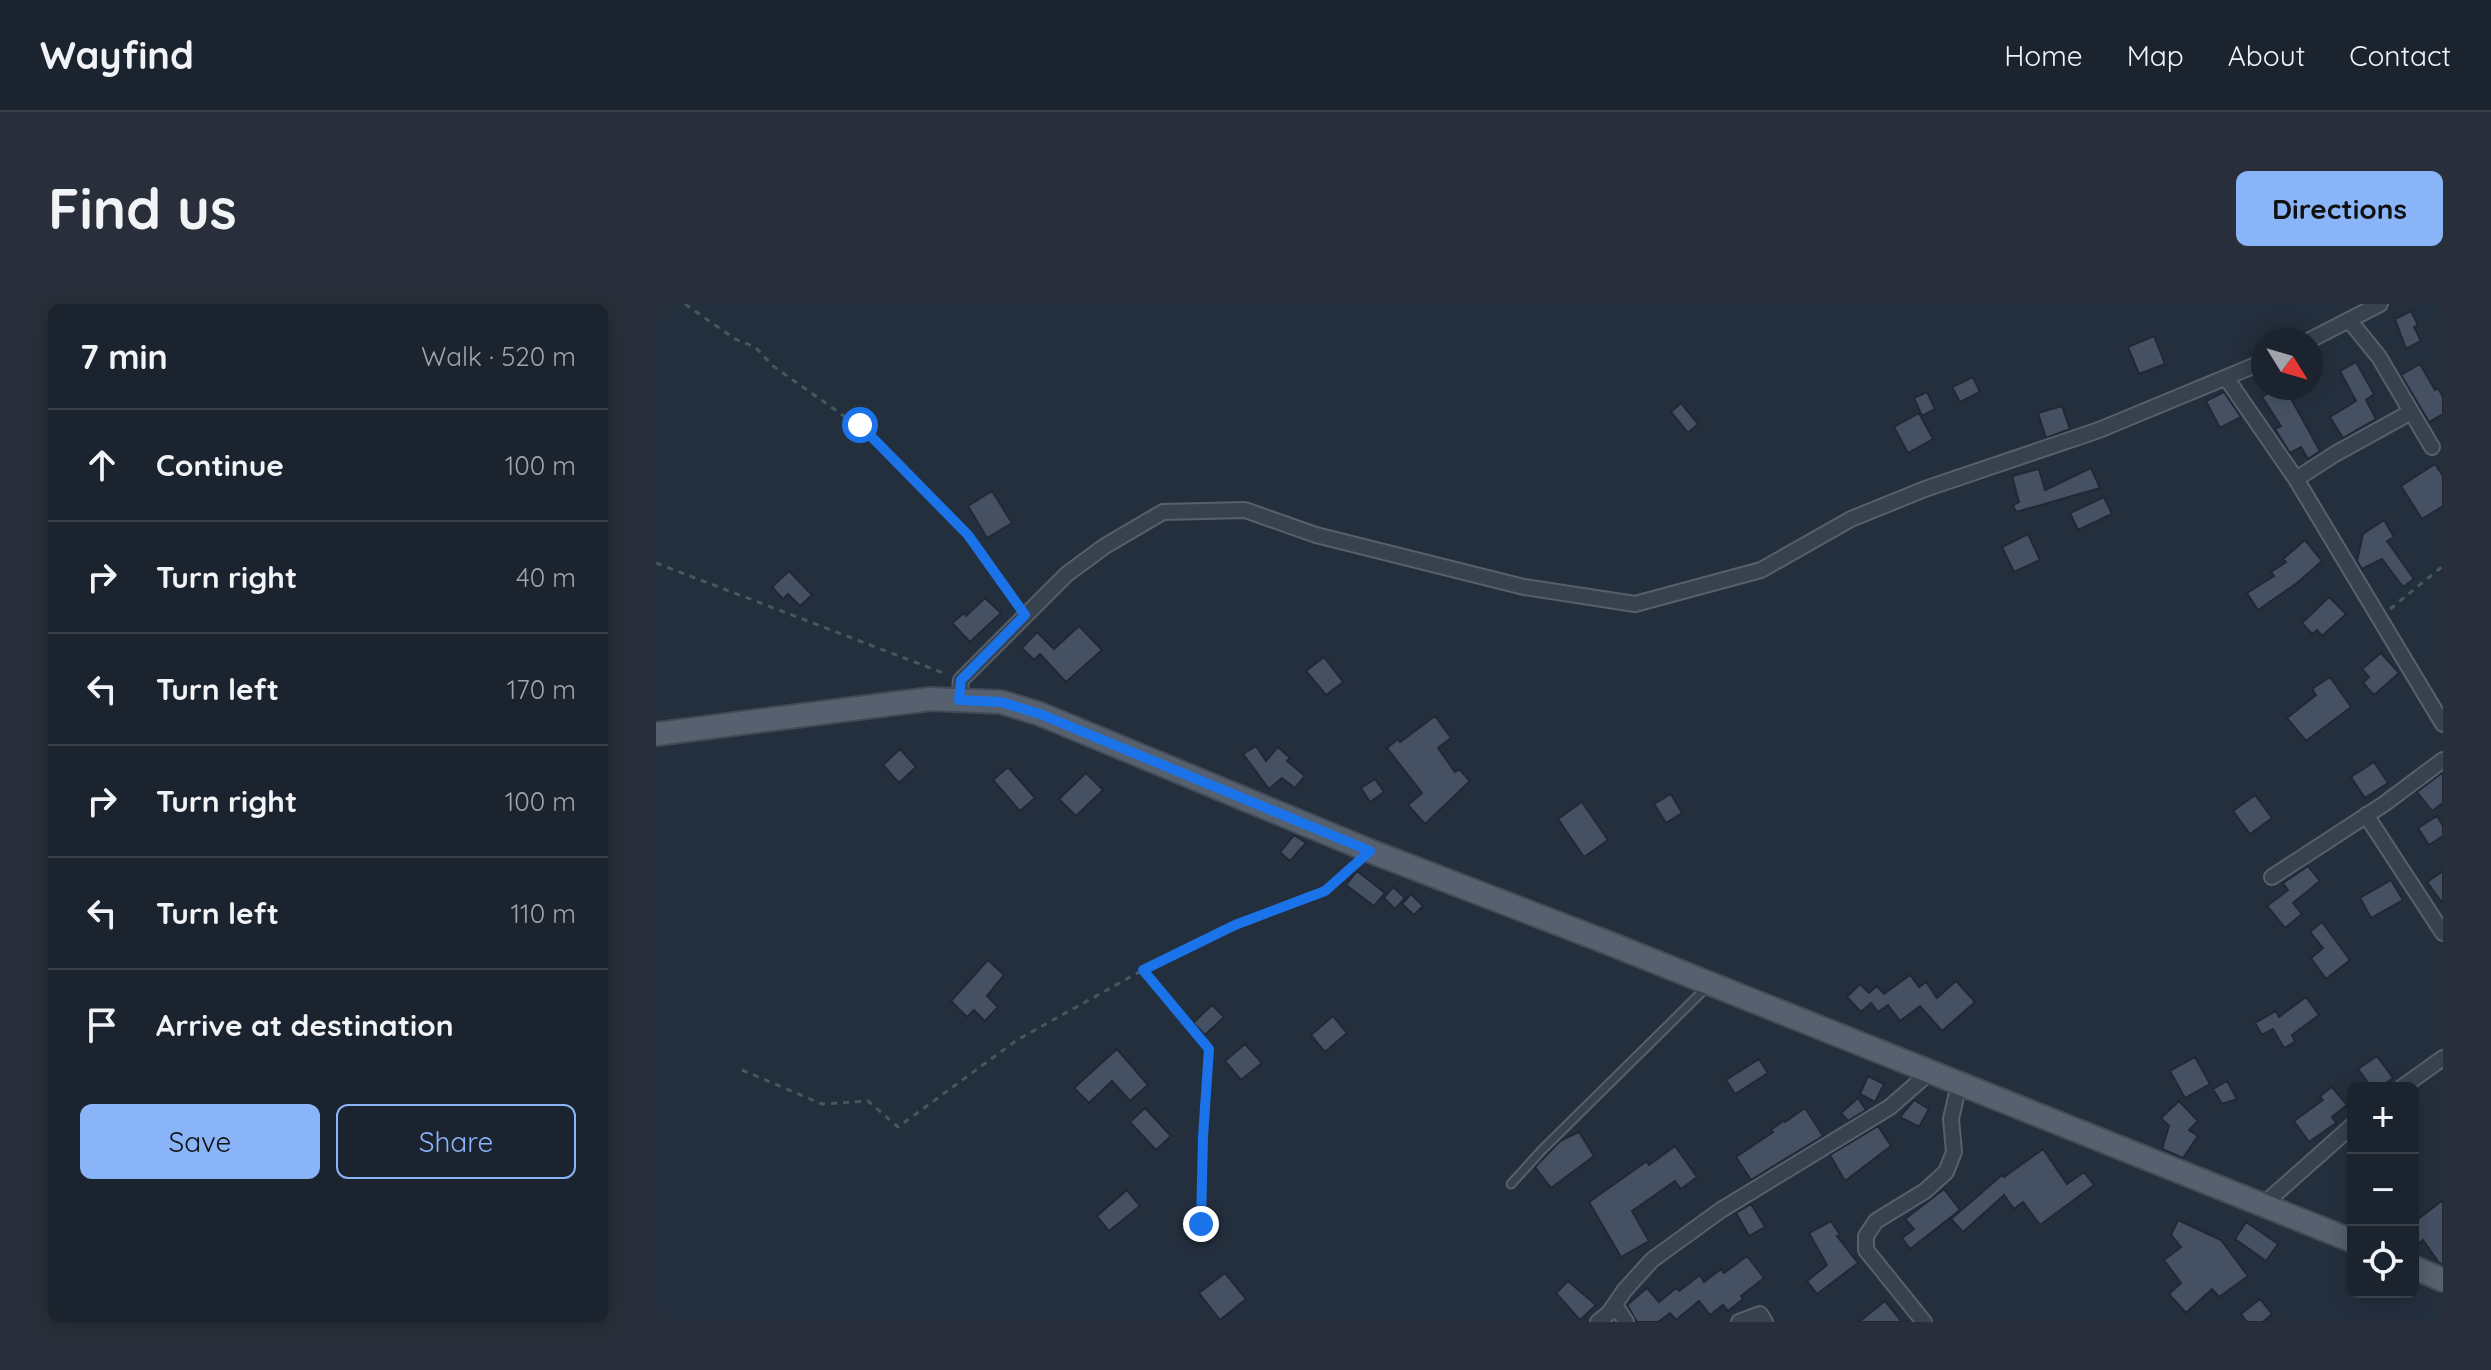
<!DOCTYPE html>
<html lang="en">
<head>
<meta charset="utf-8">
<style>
  :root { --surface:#1b232e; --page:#282f3a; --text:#f1f3f6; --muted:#a0a4aa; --line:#39404a; --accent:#8ab4f8 }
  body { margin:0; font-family:Quicksand,sans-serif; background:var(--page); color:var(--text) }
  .controls { position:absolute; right:24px; bottom:24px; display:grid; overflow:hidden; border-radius:12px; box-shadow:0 4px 20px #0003 }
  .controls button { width:72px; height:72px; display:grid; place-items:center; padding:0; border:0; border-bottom:2px solid var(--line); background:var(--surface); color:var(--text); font:40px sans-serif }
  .compass { position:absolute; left:1595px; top:24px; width:72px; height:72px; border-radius:50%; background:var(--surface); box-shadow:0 4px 20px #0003; rotate:127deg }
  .stop { position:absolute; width:24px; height:24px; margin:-18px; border:6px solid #1a73e8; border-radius:50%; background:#fff }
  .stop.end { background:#1a73e8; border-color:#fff; box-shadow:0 2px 8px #0008 }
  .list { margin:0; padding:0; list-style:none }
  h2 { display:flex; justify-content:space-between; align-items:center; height:104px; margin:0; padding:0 32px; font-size:34px }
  h2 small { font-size:26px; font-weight:400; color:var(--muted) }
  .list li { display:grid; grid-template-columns:52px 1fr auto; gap:24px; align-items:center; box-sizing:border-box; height:112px; padding:0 32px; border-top:2px solid var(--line) }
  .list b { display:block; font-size:30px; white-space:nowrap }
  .list em { font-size:26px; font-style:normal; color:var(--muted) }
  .actions { display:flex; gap:16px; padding:24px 32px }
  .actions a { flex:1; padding:18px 0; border:2px solid var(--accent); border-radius:12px; text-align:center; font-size:28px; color:var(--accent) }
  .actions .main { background:var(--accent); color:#111 }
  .icon { flex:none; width:44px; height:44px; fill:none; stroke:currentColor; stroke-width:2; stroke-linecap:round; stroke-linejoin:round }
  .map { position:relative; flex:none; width:1787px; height:1018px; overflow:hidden; border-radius:12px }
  header { display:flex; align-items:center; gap:48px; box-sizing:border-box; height:112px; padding:0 40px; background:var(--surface); border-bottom:2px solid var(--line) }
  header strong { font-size:38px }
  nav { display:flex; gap:44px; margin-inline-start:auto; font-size:28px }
  .intro { display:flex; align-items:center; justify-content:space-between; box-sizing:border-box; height:192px; padding:0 48px }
  h1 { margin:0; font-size:56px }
  .button { padding:20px 36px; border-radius:12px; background:var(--accent); color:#111; font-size:28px; font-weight:700 }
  main { display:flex; gap:48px; padding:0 48px }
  aside { flex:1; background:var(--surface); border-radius:12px; box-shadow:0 4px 20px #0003 }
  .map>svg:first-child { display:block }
  .building { fill:#455162; stroke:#1f2835; stroke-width:2 }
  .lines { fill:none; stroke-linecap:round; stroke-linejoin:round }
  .service-casing { stroke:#565f6c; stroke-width:11 }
  .minor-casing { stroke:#565f6c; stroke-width:18 }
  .primary-casing { stroke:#414a57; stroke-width:26 }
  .path { stroke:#44595c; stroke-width:3; stroke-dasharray:6 6; stroke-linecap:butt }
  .service { stroke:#38414e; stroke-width:7 }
  .minor { stroke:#38414e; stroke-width:14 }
  .primary { stroke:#56606e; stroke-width:22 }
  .route { stroke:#1a73e8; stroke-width:10 }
</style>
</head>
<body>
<header>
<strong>Wayfind</strong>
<nav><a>Home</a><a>Map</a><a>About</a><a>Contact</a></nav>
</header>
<div class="intro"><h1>Find us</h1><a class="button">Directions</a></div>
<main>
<aside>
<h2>7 min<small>Walk · 520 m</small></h2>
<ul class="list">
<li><svg class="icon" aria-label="ahead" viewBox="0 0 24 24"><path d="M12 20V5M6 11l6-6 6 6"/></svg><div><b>Continue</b></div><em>100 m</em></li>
<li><svg class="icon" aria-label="right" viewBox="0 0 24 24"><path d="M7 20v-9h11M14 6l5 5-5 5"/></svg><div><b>Turn right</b></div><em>40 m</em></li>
<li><svg class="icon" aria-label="left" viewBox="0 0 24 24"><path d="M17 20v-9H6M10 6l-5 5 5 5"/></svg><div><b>Turn left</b></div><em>170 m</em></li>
<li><svg class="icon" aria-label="right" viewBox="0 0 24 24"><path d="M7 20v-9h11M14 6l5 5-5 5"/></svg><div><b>Turn right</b></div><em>100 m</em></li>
<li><svg class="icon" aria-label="left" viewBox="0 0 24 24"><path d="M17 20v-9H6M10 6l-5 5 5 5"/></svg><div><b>Turn left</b></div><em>110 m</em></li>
<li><svg class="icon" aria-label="arrive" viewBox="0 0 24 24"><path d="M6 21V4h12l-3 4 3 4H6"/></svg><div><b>Arrive at destination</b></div></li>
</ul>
<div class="actions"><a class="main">Save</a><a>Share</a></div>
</aside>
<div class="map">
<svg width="1787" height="1018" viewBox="0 0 1787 1018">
  <rect width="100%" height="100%" fill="#242f3e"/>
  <!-- building -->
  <path class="building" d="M1755 7 1762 21 1758 23 1765 37 1750 45 1739 15Z
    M1498 32 1509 60 1483 70 1472 43Z
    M1700 58 1718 90 1710 96 1720 115 1687 134 1674 113 1700 97 1684 67Z
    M1764 60 1779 86 1782 84 1787 93V110L1773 118 1745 71Z
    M1317 73 1324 88 1304 98 1296 83Z
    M1621 84H1629L1664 147 1652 155 1645 143 1634 149 1619 125 1625 122 1606 93Z
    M1271 88 1279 105 1266 112 1258 94Z
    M1568 88 1585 113 1564 124 1550 97Z
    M1025 99 1042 120 1032 129 1015 108Z
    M1406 102 1414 125 1390 134 1382 109Z
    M1263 109 1277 135 1252 149 1238 123Z
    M1779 160 1787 172V202L1766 215 1745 182Z
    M1435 164 1444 184 1360 208 1357 201 1363 198 1356 172 1383 165 1389 186Z
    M336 187 356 219 331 234 312 202Z
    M1448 193 1456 210 1422 226 1414 209Z
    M1728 216 1738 233 1731 237 1758 275 1747 283 1726 255 1706 265 1701 257 1707 230Z
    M1372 230 1384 256 1358 268 1346 243Z
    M1649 236 1666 257 1641 279 1602 306 1591 289 1618 272 1615 268 1630 258 1627 255Z
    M133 267 156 291 144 302 132 290 127 295 116 283Z
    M1673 293 1690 310 1666 332 1661 326 1656 330 1646 319Z
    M329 294 345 309 314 338 296 319 308 309 310 312Z
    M423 322 446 346 410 378 384 350 378 356 366 344 381 328 398 345Z
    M1725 349 1743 369 1718 391 1707 379 1713 373 1706 365Z
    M668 353 687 378 670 391 650 367Z
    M1674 373 1695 403 1650 437 1631 414 1660 391 1656 385Z
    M779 412 795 434 782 444 799 468 803 465 814 477 769 520 752 501 766 489 731 444 742 435 744 438Z
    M600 442 610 457 622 443 634 454 631 457 649 472 639 484 626 474 613 485 587 450Z
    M244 445 260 463 243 479 227 461Z
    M1718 458 1732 479 1709 494 1695 473Z
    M352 463 379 494 364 507 337 476Z
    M1787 468V499L1776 507 1761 488Z
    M430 469 447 486 420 512 403 495Z
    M719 475 728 488 714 498 705 484Z
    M1015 490 1026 509 1010 519 998 500Z
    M1599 491 1616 514 1594 530 1577 507Z
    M926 498 952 536 928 553 902 515Z
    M1781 512 1787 522V532L1773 541 1762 524Z
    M638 531 650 539 634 557 624 548Z
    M1652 562 1664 577 1637 599 1646 610 1629 624 1611 602 1632 586 1627 579Z
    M701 567 729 589 718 602 690 581Z
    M1787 567V600L1771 578Z
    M1735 576 1747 596 1715 614 1704 594Z
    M737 583 749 594 739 605 728 594Z
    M755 590 767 602 758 611 746 600Z
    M1666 618 1694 656 1670 675 1655 654 1667 644 1654 628Z
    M332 656 348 671 331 692 342 703 329 717 318 706 311 713 295 697Z
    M1254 671 1263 683 1270 678 1281 694 1300 677 1319 698 1286 727 1264 702 1244 717 1232 701 1222 708 1215 699 1205 708 1191 693 1204 680 1213 689 1221 682 1228 690Z
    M1650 693 1663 711 1636 731 1639 738 1628 744 1617 725 1606 731 1599 719 1620 707 1623 713Z
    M556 701 568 713 549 731 537 719Z
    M677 712 691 729 669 748 655 731Z
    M589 740 606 759 585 776 569 757Z
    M461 745 492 781 474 797 456 777 433 799 418 784Z
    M1721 752 1737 774 1723 784H1716L1702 765Z
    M1539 753 1554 780 1529 794 1514 767Z
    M1103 755 1112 769 1079 790 1070 776Z
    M1212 772 1228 780 1219 798 1204 790Z
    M1571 777 1581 795 1566 800 1557 785Z
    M1676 783 1691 801 1676 813 1680 819 1653 838 1638 817 1667 796 1664 792Z
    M1202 794 1210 806 1192 817 1185 809Z
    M1258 796 1273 805 1263 823 1244 813Z
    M1523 797 1542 817 1533 826 1542 832 1527 854 1506 845 1513 822 1505 814Z
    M489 804 515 832 500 846 474 818Z
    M1149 804 1167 832 1095 876 1080 853 1117 828 1115 826 1127 817 1129 818Z
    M1222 822 1235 842 1189 877 1174 851Z
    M923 828 938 852 895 884 879 863 904 837Z
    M1019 842 1041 873 1025 885 1019 877 976 907 993 937 965 953 933 898 991 857 993 861Z
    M1387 845 1411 880 1428 868 1438 881 1384 921 1367 898 1358 905 1348 891 1307 928 1295 915 1346 871 1348 873Z
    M1288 885 1304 906 1254 945 1246 934 1258 925 1249 915Z
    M471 886 484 902 453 927 441 912Z
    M1787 896V961L1783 959 1767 936 1757 944V919Z
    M1095 900 1109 923 1093 932 1080 909Z
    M1522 916 1565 936 1592 972 1563 993 1556 985 1530 1009 1513 990 1525 979 1508 956 1525 943 1515 931Z
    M1175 917 1184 931 1181 932 1202 959 1161 990 1151 977 1171 961 1153 929Z
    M1590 918 1622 940 1610 957 1579 935Z
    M1091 952 1108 974 1085 992 1087 995 1072 1007 1067 1001 1054 1011 1043 997 1020 1016 1014 1009 1002 1018H981L971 1001 991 984 1003 998 1020 984 1023 987 1044 971 1048 978 1065 965 1068 969Z
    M569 969 590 995 564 1016 543 989Z
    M912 977 940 1001 924 1016 900 989Z
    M1604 995 1616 1010 1607 1018H1591L1585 1010Z
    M1229 997 1246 1018H1203Z"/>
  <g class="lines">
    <!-- service casing -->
    <g class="service-casing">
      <path id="service" d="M855 880 886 846 1050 684"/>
    </g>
    <!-- minor casing -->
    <g class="minor-casing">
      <path id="minor" d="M1693 16 1723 53 1776 143
        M1654 36 1724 0
        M1571 75 1640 175 1787 420
        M1640 175 1679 150 1755 108
        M303 396 305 376 411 270 449 242 507 208 589 206 660 231 868 283 979 300 1105 266 1195 215 1269 185 1443 126 1607 58
        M1710 511 1787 629
        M1616 573 1728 500 1787 456
        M1745 784 1787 754
        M1608 900 1697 821
        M959 1001 970 1018
        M942 1018 953 1009 968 987 996 956 1065 906 1234 803 1274 768
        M1083 1018 1104 1010 1109 1018
        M1268 1018 1210 946V932L1220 917 1269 887 1290 868 1298 848 1295 815 1303 780"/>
    </g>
    <!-- primary casing -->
    <g class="primary-casing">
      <path id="primary" d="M0 430 274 395 345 398 384 410 714 547 950 638 1697 937
        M1757 963 1787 976"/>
    </g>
    <!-- path -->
    <path class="path" d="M29 0 79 35 99 43 117 62 188 112 211 126 312 231 360 299
      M0 259 290 370
      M1734 305 1787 262
      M487 666 553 745 547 833 545 920
      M86 766 166 800 212 797 242 823 361 736 487 666 579 621 669 587 696 562"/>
    <!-- service -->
    <use href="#service" class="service"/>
    <!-- minor -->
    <use href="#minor" class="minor"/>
    <!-- primary -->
    <use href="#primary" class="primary"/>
  </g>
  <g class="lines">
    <!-- route -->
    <path class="route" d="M204 121 312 231 369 311 305 376 303 396 345 398 384 410 714 547 669 587 579 621 487 666 553 745 547 833 545 920"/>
  </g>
</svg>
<div class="controls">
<button>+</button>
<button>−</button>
<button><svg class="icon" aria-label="locate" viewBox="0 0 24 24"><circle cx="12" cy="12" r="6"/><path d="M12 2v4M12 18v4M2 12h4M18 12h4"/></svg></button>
</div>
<svg class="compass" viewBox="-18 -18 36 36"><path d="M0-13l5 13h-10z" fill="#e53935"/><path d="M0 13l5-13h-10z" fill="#a0a4aa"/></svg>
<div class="stop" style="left:204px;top:121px"></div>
<div class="stop end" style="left:545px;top:920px"></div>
</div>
</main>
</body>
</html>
